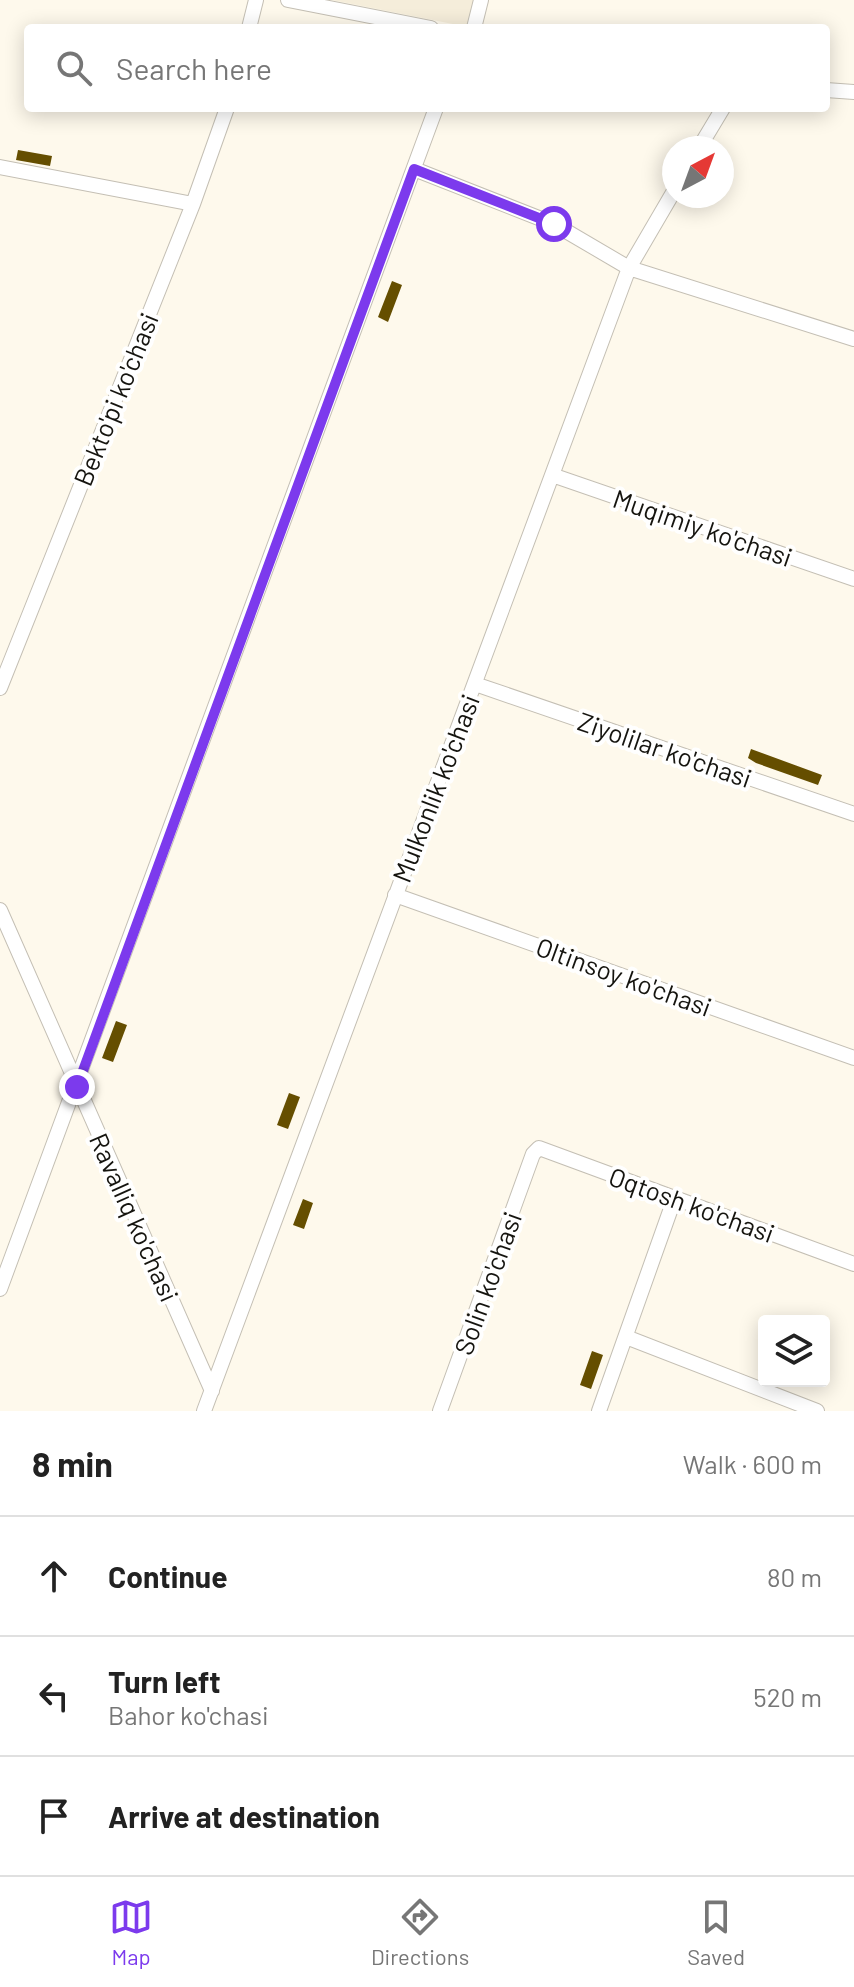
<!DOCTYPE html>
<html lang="en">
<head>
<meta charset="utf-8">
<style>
  :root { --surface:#fff; --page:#f6f6f6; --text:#222; --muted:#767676; --line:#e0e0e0; --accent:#7c3aed }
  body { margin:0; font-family:Barlow,sans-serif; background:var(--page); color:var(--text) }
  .controls { position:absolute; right:24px; bottom:24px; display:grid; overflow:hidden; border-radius:8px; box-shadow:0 4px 20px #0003 }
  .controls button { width:72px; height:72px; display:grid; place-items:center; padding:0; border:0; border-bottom:2px solid var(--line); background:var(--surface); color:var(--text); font:40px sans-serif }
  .compass { position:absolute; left:662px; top:136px; width:72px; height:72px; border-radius:50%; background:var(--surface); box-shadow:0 4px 20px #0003; rotate:41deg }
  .stop { position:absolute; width:24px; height:24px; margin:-18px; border:6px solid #7c3aed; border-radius:50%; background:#fff }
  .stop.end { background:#7c3aed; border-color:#fff; box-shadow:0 2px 8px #0008 }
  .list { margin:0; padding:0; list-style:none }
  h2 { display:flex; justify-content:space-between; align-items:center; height:104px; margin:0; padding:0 32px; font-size:34px }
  h2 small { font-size:26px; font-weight:400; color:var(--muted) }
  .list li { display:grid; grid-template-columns:52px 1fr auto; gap:24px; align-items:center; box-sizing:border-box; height:120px; padding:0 32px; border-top:2px solid var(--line) }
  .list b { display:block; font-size:30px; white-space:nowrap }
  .list p { margin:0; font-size:26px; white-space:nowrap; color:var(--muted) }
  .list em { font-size:26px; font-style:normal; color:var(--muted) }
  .icon { flex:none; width:44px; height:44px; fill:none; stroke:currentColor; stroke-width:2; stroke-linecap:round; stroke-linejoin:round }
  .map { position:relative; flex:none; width:854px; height:1411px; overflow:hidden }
  .search { position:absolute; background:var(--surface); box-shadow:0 4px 20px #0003; left:24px; right:24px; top:24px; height:88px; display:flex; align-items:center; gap:20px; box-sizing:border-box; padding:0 28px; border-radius:8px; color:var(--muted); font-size:30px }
  .sheet { height:464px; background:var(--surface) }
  nav { display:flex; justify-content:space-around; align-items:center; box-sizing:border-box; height:112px; border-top:2px solid var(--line); background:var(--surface); font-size:22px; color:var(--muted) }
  nav a { display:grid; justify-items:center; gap:4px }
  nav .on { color:var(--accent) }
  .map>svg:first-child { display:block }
  .built { fill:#f5edda }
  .building { fill:#654e00 }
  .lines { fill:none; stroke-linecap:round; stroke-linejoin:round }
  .minor-casing { stroke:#c4bfb4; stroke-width:16 }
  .minor { stroke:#fff; stroke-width:14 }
  .route { stroke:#7c3aed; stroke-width:10 }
  .labels { text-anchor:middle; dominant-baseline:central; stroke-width:8; stroke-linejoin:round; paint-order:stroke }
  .street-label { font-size:26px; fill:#15140f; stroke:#fff }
</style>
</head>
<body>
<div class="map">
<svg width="854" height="1411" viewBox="0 0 854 1411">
  <rect width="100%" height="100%" fill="#fef9ec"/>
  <!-- built -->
  <path class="built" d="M332 0H474L468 27Z"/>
  <!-- building -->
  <path class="building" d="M18 150 52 156 50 166 16 160Z
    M392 281 402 285 388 322 378 317Z
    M751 749 822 775 818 785 756 763 748 758Z
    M116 1021 127 1025 113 1062 102 1058Z
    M289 1093 300 1097 288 1129 277 1125Z
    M303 1199 313 1203 304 1229 293 1225Z
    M592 1351 603 1355 591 1389 580 1385Z"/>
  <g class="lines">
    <!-- minor casing -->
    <g class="minor-casing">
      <path id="minor" d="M288 0 431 28
        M249 28 256 0
        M474 28 481 0
        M826 90 854 92
        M699 148 723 108
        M0 167 193 204
        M414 169 554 224 629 268 854 339
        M552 475 854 579
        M475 684 854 814
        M0 688 193 204 227 108
        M395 895 854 1058
        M0 910 212 1391
        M0 1289 436 108
        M626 1337 817 1411
        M204 1411 629 268 674 191
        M440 1411 533 1154 539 1148 854 1264
        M599 1411 675 1197"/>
    </g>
    <!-- minor -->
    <use href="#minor" class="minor"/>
  </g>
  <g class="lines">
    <!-- route -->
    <path class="route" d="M77 1087 414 169 554 224"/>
  </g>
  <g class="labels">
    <!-- street labels -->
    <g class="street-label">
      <text transform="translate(115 399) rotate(-68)">Bekto'pi ko'chasi</text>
      <text transform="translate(703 527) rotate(19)">Muqimiy ko'chasi</text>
      <text transform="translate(665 749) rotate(19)">Ziyolilar ko'chasi</text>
      <text transform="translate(435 788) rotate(-69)">Mulkonlik ko'chasi</text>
      <text transform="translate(624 976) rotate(20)">Oltinsoy ko'chasi</text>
      <text transform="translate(692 1204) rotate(20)">Oqtosh ko'chasi</text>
      <text transform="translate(135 1217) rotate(66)">Ravalliq ko'chasi</text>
      <text transform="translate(487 1283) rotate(-70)">Solin ko'chasi</text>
    </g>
  </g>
</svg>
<div class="controls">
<button><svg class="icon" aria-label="layers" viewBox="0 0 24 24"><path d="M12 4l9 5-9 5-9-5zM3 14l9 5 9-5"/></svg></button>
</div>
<svg class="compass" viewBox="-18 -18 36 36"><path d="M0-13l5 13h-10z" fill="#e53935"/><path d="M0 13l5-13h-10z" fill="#767676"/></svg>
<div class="stop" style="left:554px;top:224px"></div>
<div class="stop end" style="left:77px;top:1087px"></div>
<div class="search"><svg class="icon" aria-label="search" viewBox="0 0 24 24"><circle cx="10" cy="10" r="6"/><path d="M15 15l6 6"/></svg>Search here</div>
</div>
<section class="sheet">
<h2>8 min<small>Walk · 600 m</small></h2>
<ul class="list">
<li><svg class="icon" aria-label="ahead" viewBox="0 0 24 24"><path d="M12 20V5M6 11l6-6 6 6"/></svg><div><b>Continue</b></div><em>80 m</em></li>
<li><svg class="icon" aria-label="left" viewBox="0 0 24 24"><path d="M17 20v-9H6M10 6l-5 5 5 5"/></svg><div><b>Turn left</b><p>Bahor ko'chasi</p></div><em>520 m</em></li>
<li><svg class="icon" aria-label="arrive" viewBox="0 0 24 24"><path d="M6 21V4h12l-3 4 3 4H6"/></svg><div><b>Arrive at destination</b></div></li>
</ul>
</section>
<nav>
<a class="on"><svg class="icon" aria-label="map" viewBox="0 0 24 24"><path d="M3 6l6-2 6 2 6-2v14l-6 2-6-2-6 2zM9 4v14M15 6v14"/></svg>Map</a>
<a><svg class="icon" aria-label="directions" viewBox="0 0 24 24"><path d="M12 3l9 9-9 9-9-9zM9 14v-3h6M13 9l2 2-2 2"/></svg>Directions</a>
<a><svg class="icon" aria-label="saved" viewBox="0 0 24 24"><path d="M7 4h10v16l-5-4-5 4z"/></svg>Saved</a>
</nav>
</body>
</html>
